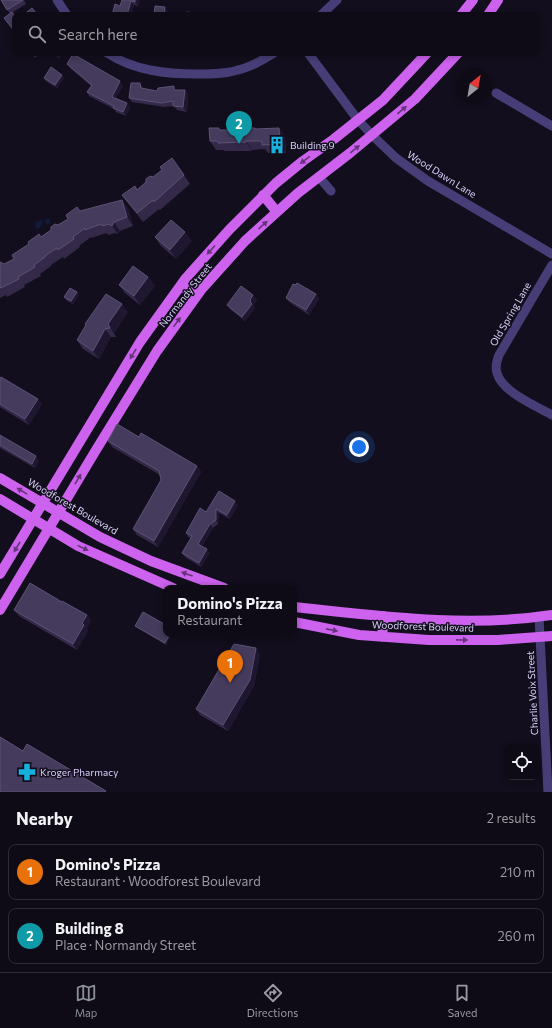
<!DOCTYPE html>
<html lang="en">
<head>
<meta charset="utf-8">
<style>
  :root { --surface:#0e0a16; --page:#17131f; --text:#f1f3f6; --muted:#9b9aa1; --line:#2e2b35; --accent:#8c9099 }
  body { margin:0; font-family:Commissioner,sans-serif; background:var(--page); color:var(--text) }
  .controls { position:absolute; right:12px; bottom:12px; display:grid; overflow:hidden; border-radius:8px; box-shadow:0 2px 6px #0003 }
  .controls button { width:36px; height:36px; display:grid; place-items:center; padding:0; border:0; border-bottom:1px solid var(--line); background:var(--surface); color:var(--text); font:20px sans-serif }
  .compass { position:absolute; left:456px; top:68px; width:36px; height:36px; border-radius:50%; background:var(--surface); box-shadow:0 2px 6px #0003; rotate:31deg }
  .you { position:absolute; left:359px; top:447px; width:14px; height:14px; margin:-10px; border:3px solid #fff; border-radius:50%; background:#1a73e8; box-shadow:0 0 0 6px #1a73e833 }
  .badge { display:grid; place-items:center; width:26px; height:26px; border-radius:50%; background:var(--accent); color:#fff; font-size:13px; font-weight:700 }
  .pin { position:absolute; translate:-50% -33px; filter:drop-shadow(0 1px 2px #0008) }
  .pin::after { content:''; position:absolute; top:21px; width:14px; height:12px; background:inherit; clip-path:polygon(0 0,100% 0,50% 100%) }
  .popup { position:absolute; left:163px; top:585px; width:134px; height:52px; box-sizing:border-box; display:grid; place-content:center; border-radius:8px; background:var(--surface); filter:drop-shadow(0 1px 3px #0005); font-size:13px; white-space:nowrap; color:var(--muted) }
  .popup b { font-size:15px; color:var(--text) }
  .popup::after { content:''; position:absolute; left:50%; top:100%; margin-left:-8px; border:8px solid transparent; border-top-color:var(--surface) }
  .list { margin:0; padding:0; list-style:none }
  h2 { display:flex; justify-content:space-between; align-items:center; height:52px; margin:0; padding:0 16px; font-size:17px }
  h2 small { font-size:13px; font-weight:400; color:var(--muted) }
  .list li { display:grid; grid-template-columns:26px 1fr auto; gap:12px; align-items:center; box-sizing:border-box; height:56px; margin:0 8px 8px; padding:0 8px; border:1px solid var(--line); border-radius:8px }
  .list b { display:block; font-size:15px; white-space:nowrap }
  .list p { margin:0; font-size:13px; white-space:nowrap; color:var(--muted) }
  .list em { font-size:13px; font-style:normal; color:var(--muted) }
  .icon { flex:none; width:22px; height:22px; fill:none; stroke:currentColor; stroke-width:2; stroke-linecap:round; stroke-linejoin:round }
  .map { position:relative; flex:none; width:552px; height:792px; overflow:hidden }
  .search { position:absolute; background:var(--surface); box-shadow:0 2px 6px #0003; left:12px; right:12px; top:12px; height:44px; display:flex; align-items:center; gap:10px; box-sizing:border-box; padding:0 14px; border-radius:8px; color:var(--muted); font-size:15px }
  .sheet { height:180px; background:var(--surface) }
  nav { display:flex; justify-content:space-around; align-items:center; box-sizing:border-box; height:56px; border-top:1px solid var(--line); background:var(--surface); font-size:11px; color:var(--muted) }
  nav a { display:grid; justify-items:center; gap:2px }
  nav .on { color:var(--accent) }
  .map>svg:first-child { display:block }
  .water { fill:#101b3b }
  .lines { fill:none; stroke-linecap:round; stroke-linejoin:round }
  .minor { stroke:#483e77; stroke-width:9 }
  .major { stroke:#cc62ee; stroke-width:10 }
  .wall { fill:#342949 }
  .shaded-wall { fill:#1f1630 }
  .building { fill:#453b5c; stroke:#5d5275 }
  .oneway { fill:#66347b }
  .labels { text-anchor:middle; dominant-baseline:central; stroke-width:3; stroke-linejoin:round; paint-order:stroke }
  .poi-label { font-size:10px; fill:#dad0fa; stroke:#130e1d; text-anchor:start }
  .street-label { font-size:10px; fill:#dad0fa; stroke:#130e1d }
</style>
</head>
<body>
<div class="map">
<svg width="552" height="792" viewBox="0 0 552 792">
  <rect width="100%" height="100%" fill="#130e1d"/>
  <!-- water -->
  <path class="water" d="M48 218 50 219V223L47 225 45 221H43L40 228H36L35 224 37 221 45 220Z"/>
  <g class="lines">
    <!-- minor -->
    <path class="minor" d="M57 0 67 15
      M321 15 337 0
      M107 53C135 71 166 74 198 74 212 74 225 74 238 70 251 67 263 60 274 53
      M308 53 358 120 372 135 396 158 428 181 552 254
      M496 93 552 126
      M319 177 331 191
      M552 265 499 355C497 360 495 367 497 373 502 392 536 406 552 415
      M539 617 548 792"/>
    <!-- major -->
    <path class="major" d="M461 15 473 0
      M488 15 498 0
      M263 195 277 212
      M181 285 196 297
      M0 478 100 537 151 561 224 588
      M0 499 78 546 173 588
      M0 574 140 342 186 278 229 230 276 183 303 161 334 139 383 100 427 53
      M294 607C380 616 466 628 552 615
      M0 610 96 450 157 351 201 290 245 241 298 193 350 153 415 99 458 53
      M294 622 359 635 429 640H498L552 636
      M382 637 384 616"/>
  </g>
  <!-- wall -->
  <path class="wall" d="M1 0H24L26 4 10 14Z
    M122 0H140L138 6 134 5 131 15H112L120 6Z
    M31 53H41L35 58Z
    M52 53H63L59 59Z
    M67 64 123 86 116 98 127 103 130 107 126 116 116 112 114 109 89 96 87 92 91 86 70 68Z
    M44 78H64L57 88 46 81Z
    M143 87V89L157 91 185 90 188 94 187 112 177 110 174 106 164 107 132 102 129 98Z
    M279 128 285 137 286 153H268L265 149 252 150V151H224V150H216L210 141 220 130H245Z
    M184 175 190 184 160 210 159 209 143 222 122 195 137 190 153 177Z
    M128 208 133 226 120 231 118 234 115 233 108 235 107 233 91 238V237L79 246 80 247 64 259 63 257 51 265V266L40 274 41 276 24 285 25 287 7 297 6 295 0 298V262L4 264 14 259 41 237 80 211Z
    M155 237 192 241 176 259 161 246Z
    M148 277 155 286 140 305 125 293 119 285Z
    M316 294 319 299 309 315 289 302 286 298Z
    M79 295 73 304 66 300 64 297Z
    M253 295 257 300 254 304V305L253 306 255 308 245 321 230 309 227 305Z
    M128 312 114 333 116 337H111L99 359 83 349 77 340 86 326 85 324Z
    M0 378 42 404 29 425 0 407Z
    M0 435 39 461 35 468 0 448Z
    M139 437 197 466 201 472 158 547 137 535 133 529 161 480 160 475 112 447 108 441Z
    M219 491 238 505 230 519 219 513 218 524 213 528 202 546 210 553 201 567 185 557 182 553 191 538 188 537 186 533 206 512Z
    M62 602 87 615 91 621 87 628 88 631 77 650 19 616 14 610Z
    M135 626 166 634H172L166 645 136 627Z
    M260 654 254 686 228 731 200 715 196 709Z"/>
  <!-- shaded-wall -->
  <path class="shaded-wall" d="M135 0H140L138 6 135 2Z
    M131 1 134 5 131 15H127Z
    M165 7 168 11V15H164Z
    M59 53H63L59 59 56 56Z
    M62 75 64 78 57 88 55 85Z
    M120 81 123 86 115 101 112 97Z
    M140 83 143 87 144 93 141 88Z
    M185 90 188 94 187 112 183 107Z
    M127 103 130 107 126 116 123 112Z
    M279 128 285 137 286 153 280 144Z
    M246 141 252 150V151L246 142Z
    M122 200 128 208 133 226 127 217Z
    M114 222 120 231 118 234 112 226Z
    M185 232 192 241 176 259 170 250Z
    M148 277 155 286 140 305 134 296Z
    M77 292 79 295 73 304 71 301Z
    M316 294 319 299 309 315 306 310Z
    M253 295 257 300 254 304V305L253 306 255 308 245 321 242 317 250 302V300Z
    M122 304 128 312 114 333 116 337 108 324Z
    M105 329 111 337 99 359 93 351Z
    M38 399 42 404 29 425 25 419Z
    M36 456 39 461 35 468 32 464Z
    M197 466 201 472 158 547 154 541Z
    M235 501 238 505 230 519 227 515Z
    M216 509 219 513 218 524 216 520Z
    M210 524 213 528 201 548 198 544Z
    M207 549 210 553 201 567 199 563Z
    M87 615 91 621 87 628 88 631 77 650 73 644 82 623Z
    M170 634H172L166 645 165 643Z
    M256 648 260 654 254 686 228 731 223 725Z"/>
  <!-- building -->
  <path class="building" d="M1 0H23L7 10Z
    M122 0H135V2L131 1 127 15H128H112L115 4 120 6Z
    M155 6 165 7 164 15H154Z
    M32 8 38 15H23Z
    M12 12 15 16V32L4 18Z
    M189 12 190 15H180V13Z
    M53 53H59L56 56Z
    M73 54 120 81 112 97 127 103 123 112 113 108 114 106 87 92 92 85 67 64Z
    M51 67 62 75 55 85 44 78Z
    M131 83H140L141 88 157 91 158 88 174 86V90H185L183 107 173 106V101L161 103 129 98Z
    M209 128H219V130H245V128H255V129L279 128 280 144 262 145V141H246V142L218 143V141H210Z
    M172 158 184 175 154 202 153 200 137 213 122 195 135 186 137 190 146 182V179L150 176 153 177 162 170 160 167Z
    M122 200 127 217 114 222 112 226 109 224 102 226 101 224 85 230V228L73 237 74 239 58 250 57 248 45 256V257L34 265 35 267 18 277 19 279 1 288 0 287V262L4 264 14 259 12 255 29 244 28 242 39 234 41 237 51 230V227L55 224 58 225 68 219 66 215 77 207 80 211Z
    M171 220 185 232 170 250 155 237Z
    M133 266 148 277 134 296 119 285Z
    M297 283 316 294 306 310 286 298 293 284 295 285Z
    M241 286 253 295 250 300 251 301 250 302 252 304 242 317 227 305Z
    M70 288 77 292 71 301 64 297Z
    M106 294 122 304 108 324 110 328 105 329 93 351 77 340 86 325 85 324Z
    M1 377 38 399 25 419 0 404V378Z
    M117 424 139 437 141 433 197 466 154 541 133 529 161 480 159 471 108 441Z
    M0 435 36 456 32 464 0 445Z
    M219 491 235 501 227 515 216 509V520L210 524 198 544 207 549 199 563 182 553 192 536 186 533 200 508 206 512Z
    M30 583 62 602V601L87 615 82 623 84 625 73 644 14 610Z
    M143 612 166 625V634H170L165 643 135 626Z
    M234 644 256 648 250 680 223 725 196 709Z
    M0 737 23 751 27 744 106 791 105 792H0Z"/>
  <!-- one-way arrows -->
  <defs><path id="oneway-solid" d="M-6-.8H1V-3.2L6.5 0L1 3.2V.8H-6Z"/></defs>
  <g class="oneway">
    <use href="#oneway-solid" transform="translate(402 110) rotate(-40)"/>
    <use href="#oneway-solid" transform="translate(355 149) rotate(-39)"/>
    <use href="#oneway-solid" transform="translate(305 160) rotate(143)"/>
    <use href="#oneway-solid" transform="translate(263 225) rotate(-42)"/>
    <use href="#oneway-solid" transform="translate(211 250) rotate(132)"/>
    <use href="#oneway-solid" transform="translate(177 322) rotate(-54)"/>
    <use href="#oneway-solid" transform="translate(133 354) rotate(121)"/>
    <use href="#oneway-solid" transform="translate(78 479) rotate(-59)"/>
    <use href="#oneway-solid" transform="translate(22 491) rotate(-149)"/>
    <use href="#oneway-solid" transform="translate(17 547) rotate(121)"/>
    <use href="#oneway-solid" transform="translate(83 548) rotate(26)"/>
    <use href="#oneway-solid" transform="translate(187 574) rotate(-160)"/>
    <use href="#oneway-solid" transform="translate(332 630) rotate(11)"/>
    <use href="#oneway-solid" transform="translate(462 640) rotate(1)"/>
  </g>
  <!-- icons -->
  <defs>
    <g id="building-bare" transform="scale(1.38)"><path d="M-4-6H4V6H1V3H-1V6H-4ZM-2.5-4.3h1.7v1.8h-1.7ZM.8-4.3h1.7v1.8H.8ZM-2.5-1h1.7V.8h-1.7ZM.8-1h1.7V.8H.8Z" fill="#18b1de" stroke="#130e1d" stroke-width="2.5" paint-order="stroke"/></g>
    <g id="pharmacy-bare" transform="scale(1.38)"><path d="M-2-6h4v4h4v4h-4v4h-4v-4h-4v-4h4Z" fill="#18b1de" stroke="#130e1d" stroke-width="2.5" paint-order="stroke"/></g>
  </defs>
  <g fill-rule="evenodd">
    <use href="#building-bare" x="277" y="145"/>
    <use href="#pharmacy-bare" x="27" y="772"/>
  </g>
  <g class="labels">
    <!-- poi labels -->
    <g class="poi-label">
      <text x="290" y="145">Building 9</text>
      <text x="40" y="772">Kroger Pharmacy</text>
    </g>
    <!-- street labels -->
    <g class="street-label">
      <text transform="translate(442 174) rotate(32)">Wood Dawn Lane</text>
      <text transform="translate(185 295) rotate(-52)">Normandy Street</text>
      <text transform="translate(510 314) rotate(-60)">Old Spring Lane</text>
      <text transform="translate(73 506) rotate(30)">Woodforest Boulevard</text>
      <text transform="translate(423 626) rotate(2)">Woodforest Boulevard</text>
      <text transform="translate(532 693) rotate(-93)">Charlie Voix Street</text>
    </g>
  </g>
</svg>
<div class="controls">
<button><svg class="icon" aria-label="locate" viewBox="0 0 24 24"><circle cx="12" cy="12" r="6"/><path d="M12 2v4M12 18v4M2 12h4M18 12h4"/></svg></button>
</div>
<svg class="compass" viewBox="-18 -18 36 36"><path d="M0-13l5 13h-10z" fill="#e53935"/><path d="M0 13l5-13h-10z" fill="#9b9aa1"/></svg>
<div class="you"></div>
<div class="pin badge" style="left:230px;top:683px;background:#e8710a">1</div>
<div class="popup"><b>Domino's Pizza</b>Restaurant</div>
<div class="pin badge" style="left:239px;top:144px;background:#0f9aa8">2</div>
<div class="search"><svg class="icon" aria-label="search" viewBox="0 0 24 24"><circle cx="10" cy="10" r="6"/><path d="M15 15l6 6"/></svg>Search here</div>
</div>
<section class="sheet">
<h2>Nearby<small>2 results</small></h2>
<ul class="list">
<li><span class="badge" style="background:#e8710a">1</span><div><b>Domino's Pizza</b><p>Restaurant · Woodforest Boulevard</p></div><em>210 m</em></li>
<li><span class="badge" style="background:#0f9aa8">2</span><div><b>Building 8</b><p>Place · Normandy Street</p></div><em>260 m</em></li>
</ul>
</section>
<nav>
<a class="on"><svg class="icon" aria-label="map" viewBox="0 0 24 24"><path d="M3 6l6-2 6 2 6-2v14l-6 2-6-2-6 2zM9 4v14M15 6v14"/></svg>Map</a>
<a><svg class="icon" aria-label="directions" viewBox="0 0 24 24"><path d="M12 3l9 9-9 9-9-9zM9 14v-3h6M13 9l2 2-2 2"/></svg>Directions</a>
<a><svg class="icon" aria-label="saved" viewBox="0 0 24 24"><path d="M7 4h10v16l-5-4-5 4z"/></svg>Saved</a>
</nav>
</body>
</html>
